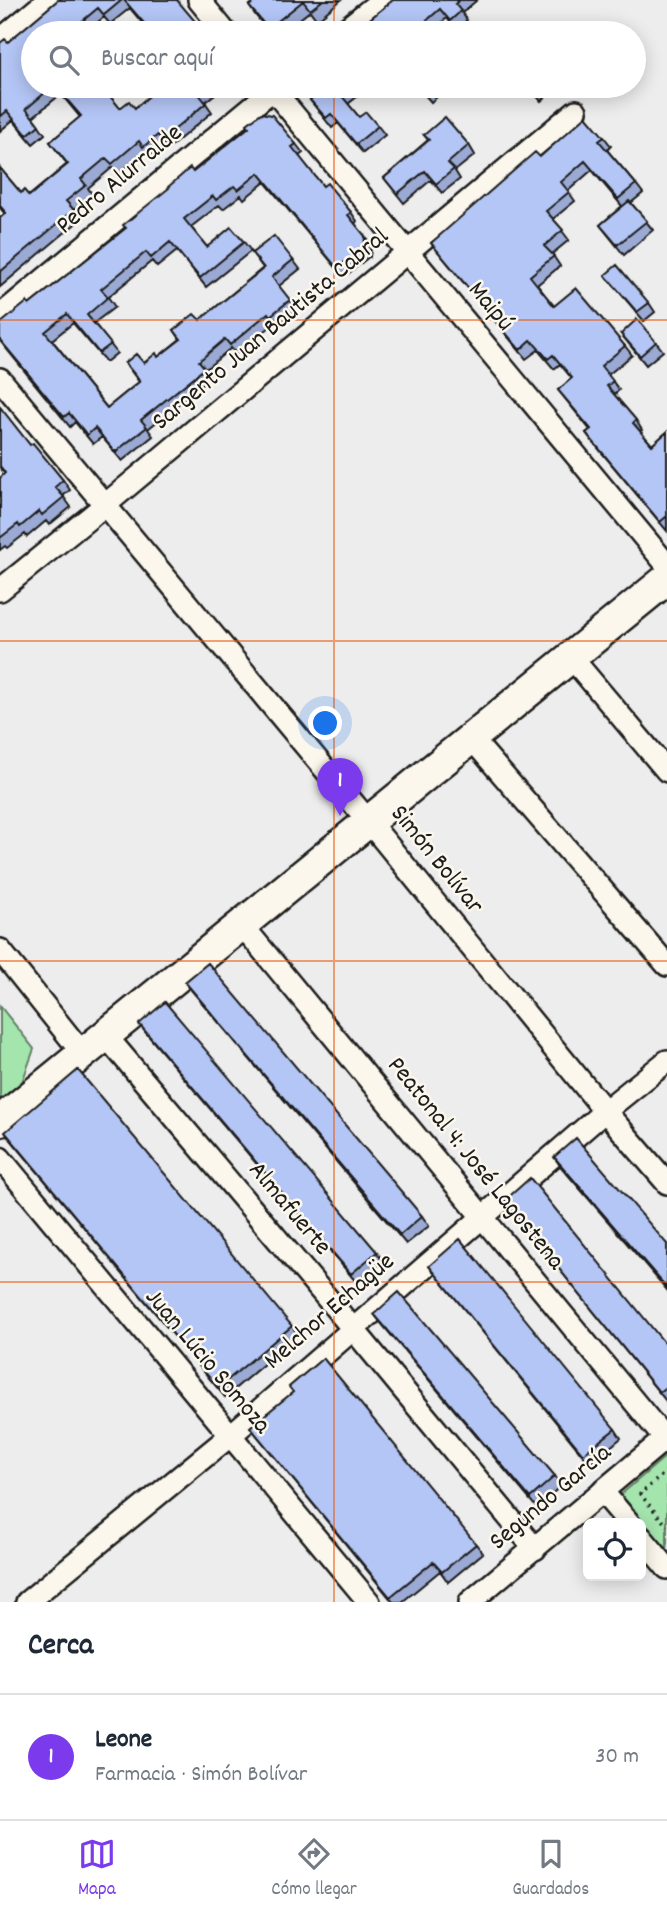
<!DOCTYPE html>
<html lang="es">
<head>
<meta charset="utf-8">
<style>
  :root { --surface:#fff; --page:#f6f6f7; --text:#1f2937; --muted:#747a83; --line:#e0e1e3; --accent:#7c3aed }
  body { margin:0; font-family:Dekko,sans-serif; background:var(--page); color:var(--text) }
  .controls { position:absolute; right:21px; bottom:21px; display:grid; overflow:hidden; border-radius:10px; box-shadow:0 4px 18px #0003 }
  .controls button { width:63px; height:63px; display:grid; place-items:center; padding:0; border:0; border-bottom:2px solid var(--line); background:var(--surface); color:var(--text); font:35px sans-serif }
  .you { position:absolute; left:326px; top:724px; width:24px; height:24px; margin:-18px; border:5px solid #fff; border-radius:50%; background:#1a73e8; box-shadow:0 0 0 10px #1a73e833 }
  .badge { display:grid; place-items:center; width:46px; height:46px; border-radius:50%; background:var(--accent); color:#fff; font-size:23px; font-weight:700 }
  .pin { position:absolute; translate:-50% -58px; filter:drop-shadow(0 2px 4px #0008) }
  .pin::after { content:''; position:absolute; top:37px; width:24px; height:21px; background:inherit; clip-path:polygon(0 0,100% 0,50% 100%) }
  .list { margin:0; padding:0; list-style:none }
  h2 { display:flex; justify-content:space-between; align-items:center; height:91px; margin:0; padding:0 28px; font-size:30px }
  h2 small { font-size:23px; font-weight:400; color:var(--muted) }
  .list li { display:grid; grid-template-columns:46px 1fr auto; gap:21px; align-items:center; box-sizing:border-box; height:126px; padding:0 28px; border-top:2px solid var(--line) }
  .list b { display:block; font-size:26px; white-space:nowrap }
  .list p { margin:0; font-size:23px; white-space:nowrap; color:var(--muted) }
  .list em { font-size:23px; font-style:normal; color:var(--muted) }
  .icon { flex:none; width:38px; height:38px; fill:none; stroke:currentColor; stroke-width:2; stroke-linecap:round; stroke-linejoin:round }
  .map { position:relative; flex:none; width:667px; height:1602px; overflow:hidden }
  .search { position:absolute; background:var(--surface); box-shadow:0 4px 18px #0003; left:21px; right:21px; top:21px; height:77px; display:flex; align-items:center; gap:18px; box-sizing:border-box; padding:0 24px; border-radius:38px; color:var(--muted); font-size:26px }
  .sheet { height:217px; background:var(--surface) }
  nav { display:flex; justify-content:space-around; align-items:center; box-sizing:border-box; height:98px; border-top:2px solid var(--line); background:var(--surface); font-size:19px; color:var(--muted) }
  nav a { display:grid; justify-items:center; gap:4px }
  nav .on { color:var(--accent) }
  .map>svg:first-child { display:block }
  .green { fill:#a4e4ad; stroke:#608064; stroke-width:2 }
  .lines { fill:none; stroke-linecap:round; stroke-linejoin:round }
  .minor-casing { stroke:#1c1c1c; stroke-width:26 }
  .secondary-casing { stroke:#1c1c1c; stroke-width:35 }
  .path { stroke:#1c1c1c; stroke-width:3.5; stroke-dasharray:2 5; stroke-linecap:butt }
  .minor { stroke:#fbf7ec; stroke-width:21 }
  .secondary { stroke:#fbf7ec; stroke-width:30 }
  .wall { fill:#9baad4; stroke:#1c1c1c; stroke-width:2 }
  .shaded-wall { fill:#7e8bac; stroke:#1c1c1c; stroke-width:2 }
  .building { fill:#b4c6f6; stroke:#1c1c1c; stroke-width:2 }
  .grid { fill:none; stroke:#e8590c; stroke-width:2; stroke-opacity:0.55 }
  .labels { text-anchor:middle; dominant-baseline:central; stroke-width:5; stroke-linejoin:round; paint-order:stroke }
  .street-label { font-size:26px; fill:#1c1c1c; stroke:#fbf7ec }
</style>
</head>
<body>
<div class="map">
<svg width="667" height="1602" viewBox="0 0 667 1602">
  <rect width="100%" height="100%" fill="#ededee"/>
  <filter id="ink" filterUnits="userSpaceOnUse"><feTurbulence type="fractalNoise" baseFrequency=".0143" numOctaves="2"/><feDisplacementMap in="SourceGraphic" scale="14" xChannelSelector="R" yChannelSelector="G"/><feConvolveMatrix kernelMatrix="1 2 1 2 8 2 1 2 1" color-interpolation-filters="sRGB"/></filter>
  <g filter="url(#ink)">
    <!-- green -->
    <path class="green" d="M0 1006 34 1049 21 1085 0 1103Z
      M667 1455V1554L618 1497Z"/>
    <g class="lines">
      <!-- minor casing -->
      <g class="minor-casing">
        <path id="minor" d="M199 0 226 33
          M341 33 382 0
          M0 40 48 0
          M270 86 667 565
          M0 316 277 86
          M0 379 369 822 605 1111 667 1183
          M0 590 105 505 576 111
          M571 657 667 771
          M471 738 667 965
          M242 925 665 1439
          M0 950 83 1054
          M106 1036 354 1330 535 1549
          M0 1158 369 1602
          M602 1491 629 1523
          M641 1537 667 1568
          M27 1602 231 1435 605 1111 667 1061
          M470 1602 667 1437"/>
      </g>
      <!-- secondary casing -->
      <g class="secondary-casing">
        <path id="secondary" d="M0 1121 667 579"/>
      </g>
      <!-- path -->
      <path class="path" d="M667 1471 640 1494 667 1526"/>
      <!-- minor -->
      <use href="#minor" class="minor"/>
      <!-- secondary -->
      <use href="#secondary" class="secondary"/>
    </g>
    <!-- wall -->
    <path class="wall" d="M58 0H177L143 24 129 7 130 8 110 24 104 17 85 33H33V86H81L91 98 120 108H135L161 86H225L205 102 212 112 168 149 164 144 150 156 145 151 118 174 113 167 88 188 92 194 74 210 81 219 0 287V218L5 214 0 208V168L21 193 29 196 67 164 50 142 80 117 61 94 33 117 45 134 33 144 13 120 0 131V43L8 42Z
      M257 0H341L317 20 310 11 282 33H270L256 16 249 6Z
      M393 0H477L462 13 467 20 456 30 447 18 429 33H353Z
      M316 86H358L363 92 348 104 359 117 378 126 385 135 363 153 338 123 332 128 310 100 320 91Z
      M417 86H450L431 102Z
      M492 86H500L495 90Z
      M528 86H559L541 101Z
      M424 135 469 145 475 155 455 171 460 179 442 193 431 180 404 203 384 178 428 140Z
      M604 137 611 146 607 150 636 184 643 193 631 203 653 230 624 255 600 225 622 206 592 170 568 191 575 201 553 219 569 240 552 254 560 266 537 285 554 306 625 346 632 355 608 375 619 390 614 395 636 420 642 430 640 431 652 445 667 432V531L593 442 586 433 590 430 558 390 572 379 560 364 554 369 538 350 526 359 431 243 540 157Z
      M296 144 303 153 299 156 323 186 351 212 357 221 355 224 371 245 370 256 344 277 265 182 244 199 241 195 223 209 219 205 191 227 207 247 244 242 251 251 206 287 177 251 157 267 152 261 108 297 115 307 94 323 117 353 106 362 73 323 52 340 107 408 139 382 125 363H144L158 357 180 339 174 330 200 320 263 268 252 253 293 260 300 269 279 286 297 309 277 325 275 323 236 354 231 348 206 369 211 377 148 429 153 436 122 461 102 437 93 444 75 422 70 427 0 341V324L29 305 126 228 193 172Z
      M605 275 649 303 655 312 644 321Z
      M621 334 656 342 663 351 646 365Z
      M0 407 30 445 63 480 70 490 63 496 71 507 49 525 46 521 27 537 25 534 7 548 5 546 0 550V478L5 474 0 468Z
      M185 982 422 1216 429 1226 406 1244 192 991Z
      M139 1024 377 1252 383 1262 357 1283 146 1033Z
      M5 1132 292 1326 298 1335 225 1397 12 1141Z
      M554 1157 667 1244V1290L561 1167Z
      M504 1201 667 1346V1400L666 1401Z
      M429 1266 615 1429 621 1438 590 1464Z
      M374 1314 555 1476 561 1486 536 1507 381 1323Z
      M250 1427 476 1544 483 1553 448 1582 440 1571 402 1602H393Z"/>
    <!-- shaded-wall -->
    <path class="shaded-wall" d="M365 236 371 245 370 256 364 247Z"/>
    <!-- building -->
    <path class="building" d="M58 0H122L104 15 98 8 68 33H33V86H53L26 109 39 125 27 135 7 111 0 117V43L5 39 8 42Z
      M124 0H177L205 33H136L134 31 144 23Z
      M257 0H323L310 10 303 1 268 29 249 6Z
      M393 0H460L455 4 461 11 450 21 440 9 417 29 421 33H353Z
      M55 86H81L91 98 103 88 120 108 129 101 135 108 161 86H207L198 93 206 103 162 140 158 135 143 147 139 141 112 164 106 158 81 179 86 185 66 201 74 210 0 272V218L6 213 0 206V168L21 193 24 190 29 196 68 164 50 142 81 116Z
      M317 86H353L341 95 359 117 366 112 378 126 356 144 331 114 326 118 310 100 321 90Z
      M418 86H433L424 93Z
      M529 86H541L534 92Z
      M261 113 272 115 296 144 292 147 323 186 327 183 351 212 348 215 365 236 364 247 337 268 259 173 238 190 234 186 216 200 213 196 184 219 207 247 231 227 244 242 200 278 170 242 151 258 146 252 101 289 108 297 87 315 111 344 99 353 67 314 45 332 107 408 140 381 125 363 136 354 144 363 156 353 158 357 181 339 174 330 194 314 200 320 264 268 252 253 274 236 293 260 272 277 290 300 270 316 268 313 230 345 225 339 199 361 205 368 141 420 147 427 115 452 95 428 87 435 69 413 64 417 0 340V324L27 302 29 305 126 228 123 225 169 188 168 187 190 168 193 172 249 127 247 124Z
      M586 116 604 137 599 141 636 184 618 199 585 161 561 182 569 192 546 211 563 230 544 246 554 256 530 276 554 306 576 288 625 346 601 366 613 381 607 386 636 420 633 423 652 445 667 432V516L660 522 586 433 591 429 558 390 572 378 553 355 548 359 531 340 520 350 431 243 535 152 540 157Z
      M445 117 469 145 448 163 454 169 436 184 425 171 397 194 384 178 429 140 424 135Z
      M629 201 647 221 617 245 600 225Z
      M617 265 649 303 637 312 605 275Z
      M637 319 656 342 640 356 621 334Z
      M0 407 30 445 33 443 63 480 55 487 64 497 42 515 39 511 20 527 18 524 0 538V478L5 473 0 466Z
      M208 963 422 1216 400 1235 185 982Z
      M165 1002 377 1252 351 1274 139 1024Z
      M78 1070 292 1326 218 1388 5 1132Z
      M576 1138 667 1244V1288L554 1157Z
      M530 1178 667 1346V1386L659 1392 504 1201Z
      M460 1239 615 1429 583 1454 429 1266Z
      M399 1292 555 1476 530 1498 374 1314Z
      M323 1358 476 1544 442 1572 433 1562 390 1597 250 1427 293 1392 289 1387Z"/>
  </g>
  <!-- grid -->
  <path class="grid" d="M334 0V33M334 86V1602M0 320H667M0 641H667M0 961H667M0 1282H667"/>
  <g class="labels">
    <!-- street labels -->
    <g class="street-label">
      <text transform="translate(120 180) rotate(-40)">Pedro Alurralde</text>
      <text transform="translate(490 307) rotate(50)">Maipú</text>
      <text transform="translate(271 330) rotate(-40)">Sargento Juan Bautista Cabral</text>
      <text transform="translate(436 860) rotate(51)">Simón Bolívar</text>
      <text transform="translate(475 1164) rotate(51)">Peatonal 4: José Lagostena</text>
      <text transform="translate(289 1209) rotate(50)">Almafuerte</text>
      <text transform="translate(330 1312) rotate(-41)">Melchor Echagüe</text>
      <text transform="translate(207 1362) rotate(50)">Juan Lúcio Somoza</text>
      <text transform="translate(551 1498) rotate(-40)">Segundo García</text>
    </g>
  </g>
</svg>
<div class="controls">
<button><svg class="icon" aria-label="locate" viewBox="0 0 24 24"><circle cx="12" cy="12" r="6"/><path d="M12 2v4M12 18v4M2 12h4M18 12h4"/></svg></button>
</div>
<div class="you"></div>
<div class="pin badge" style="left:340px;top:816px">1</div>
<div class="search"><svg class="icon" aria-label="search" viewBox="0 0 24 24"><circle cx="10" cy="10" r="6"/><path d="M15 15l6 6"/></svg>Buscar aquí</div>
</div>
<section class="sheet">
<h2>Cerca<small></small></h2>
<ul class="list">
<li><span class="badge">1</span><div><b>Leone</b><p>Farmacia · Simón Bolívar</p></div><em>30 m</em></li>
</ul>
</section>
<nav>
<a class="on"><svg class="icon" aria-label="map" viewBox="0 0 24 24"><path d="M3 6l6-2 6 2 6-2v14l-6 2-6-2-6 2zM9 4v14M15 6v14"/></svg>Mapa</a>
<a><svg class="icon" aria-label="directions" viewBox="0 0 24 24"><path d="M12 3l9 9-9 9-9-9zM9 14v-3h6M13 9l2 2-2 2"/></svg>Cómo llegar</a>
<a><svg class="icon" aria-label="saved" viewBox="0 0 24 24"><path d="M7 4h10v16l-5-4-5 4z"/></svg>Guardados</a>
</nav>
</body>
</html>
